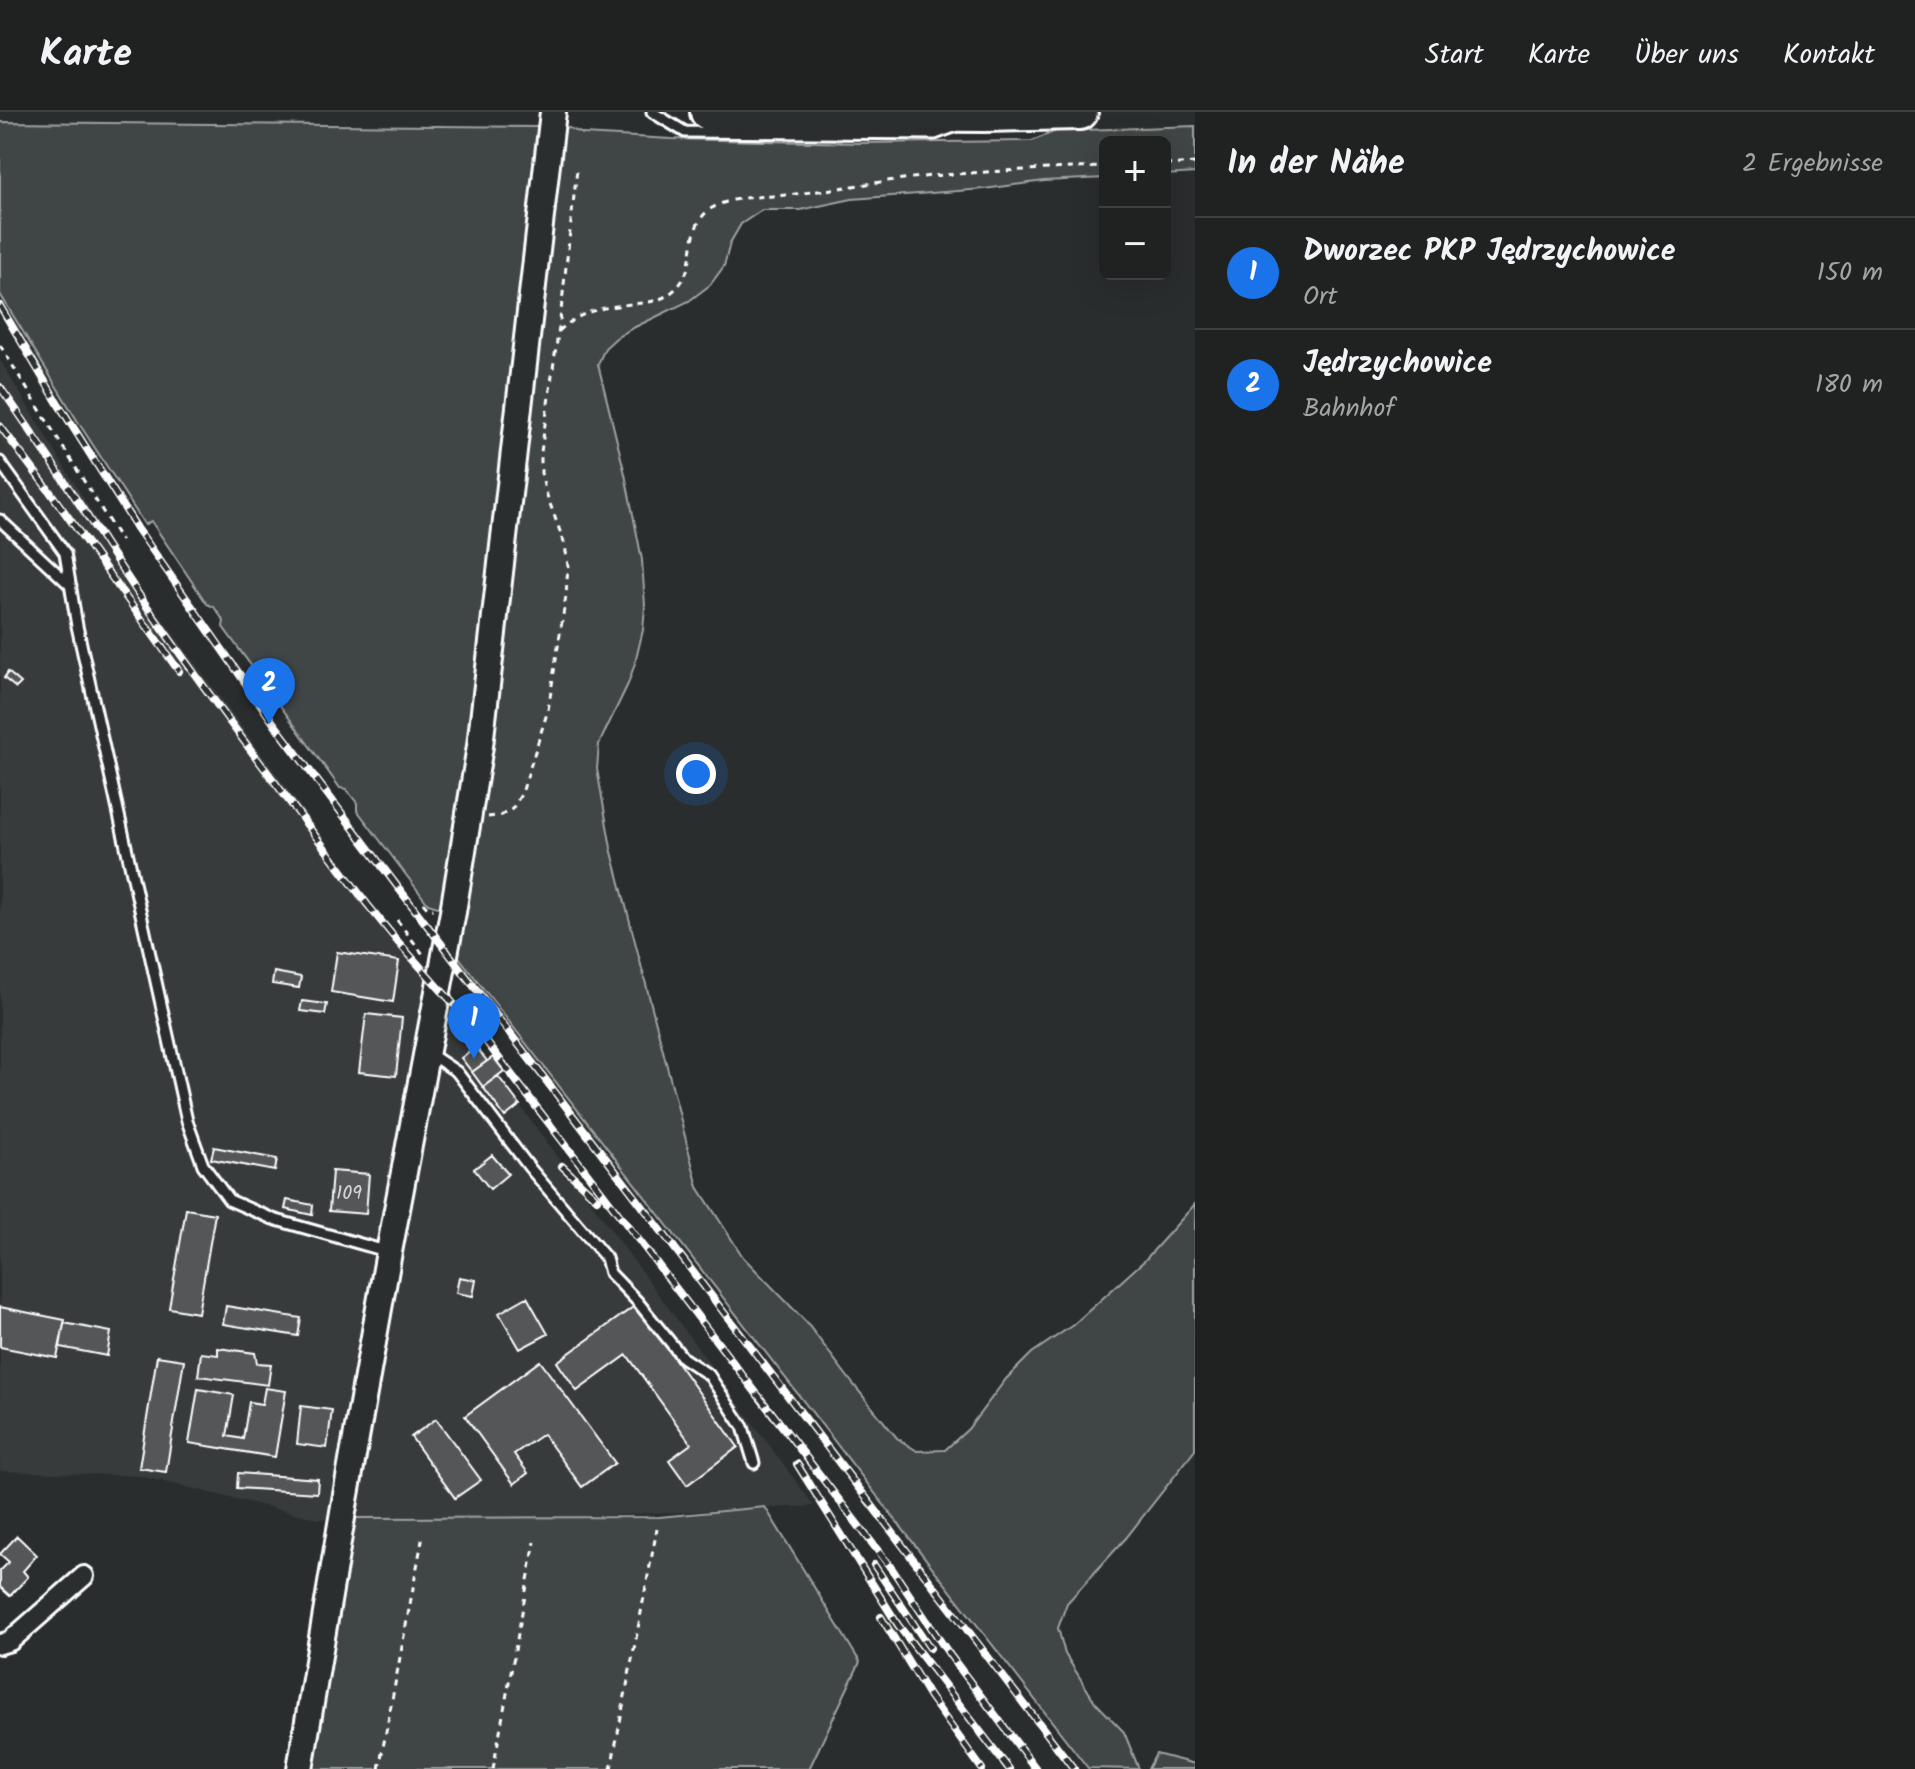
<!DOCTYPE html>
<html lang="de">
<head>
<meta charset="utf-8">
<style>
  :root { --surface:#202222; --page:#282a2a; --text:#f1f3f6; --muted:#a2a4a5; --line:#3d3f40; --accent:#1a73e8 }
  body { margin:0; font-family:Kalam,sans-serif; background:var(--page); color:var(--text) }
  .controls { position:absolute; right:24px; top:24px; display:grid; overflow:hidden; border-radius:12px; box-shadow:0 8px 32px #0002 }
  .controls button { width:72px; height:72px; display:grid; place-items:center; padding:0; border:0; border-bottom:2px solid var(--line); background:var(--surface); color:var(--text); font:40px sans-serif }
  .you { position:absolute; left:696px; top:662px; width:28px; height:28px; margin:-20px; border:6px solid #fff; border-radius:50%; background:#1a73e8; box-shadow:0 0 0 12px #1a73e833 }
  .badge { display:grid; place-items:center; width:52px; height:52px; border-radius:50%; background:var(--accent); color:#fff; font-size:26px; font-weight:700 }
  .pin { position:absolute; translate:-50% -66px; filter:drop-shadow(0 2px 4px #0008) }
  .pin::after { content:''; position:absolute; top:42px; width:28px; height:24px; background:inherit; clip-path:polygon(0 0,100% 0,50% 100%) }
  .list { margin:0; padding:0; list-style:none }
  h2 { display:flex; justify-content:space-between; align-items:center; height:104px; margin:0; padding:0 32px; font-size:34px }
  h2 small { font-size:26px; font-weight:400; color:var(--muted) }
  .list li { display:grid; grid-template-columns:52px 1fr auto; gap:24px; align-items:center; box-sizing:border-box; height:112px; padding:0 32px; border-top:2px solid var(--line) }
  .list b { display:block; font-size:30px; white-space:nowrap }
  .list p { margin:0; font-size:26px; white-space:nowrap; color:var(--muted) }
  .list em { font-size:26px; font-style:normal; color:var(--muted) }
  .map { position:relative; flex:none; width:1195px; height:1657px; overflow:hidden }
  header { display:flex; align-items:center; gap:48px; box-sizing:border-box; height:112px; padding:0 40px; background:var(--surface); border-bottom:2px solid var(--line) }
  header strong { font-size:38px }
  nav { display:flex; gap:44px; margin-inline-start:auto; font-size:28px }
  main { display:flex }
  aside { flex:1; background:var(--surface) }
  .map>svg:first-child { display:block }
  .built { fill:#373a3b }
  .green { fill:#414445; stroke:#a0a2a2; stroke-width:2 }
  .building { fill:#555758; stroke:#fff; stroke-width:2 }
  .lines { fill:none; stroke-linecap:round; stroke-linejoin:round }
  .service-casing { stroke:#fff; stroke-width:15 }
  .minor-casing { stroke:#fff; stroke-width:24 }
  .tertiary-casing { stroke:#fff; stroke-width:30 }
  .motorway-casing { stroke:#fff; stroke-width:40 }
  .path { stroke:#fff; stroke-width:3; stroke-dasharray:6 6; stroke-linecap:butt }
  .service { stroke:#2a2d2e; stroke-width:9 }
  .minor { stroke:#2a2d2e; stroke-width:18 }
  .tertiary { stroke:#2a2d2e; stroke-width:24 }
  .motorway { stroke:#2a2d2e; stroke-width:34 }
  .rail-casing { stroke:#fff; stroke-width:8 }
  .rail { stroke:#2a2d2e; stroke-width:5; stroke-dasharray:15; stroke-linecap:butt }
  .labels { text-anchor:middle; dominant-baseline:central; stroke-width:8; stroke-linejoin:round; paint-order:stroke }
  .number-label { font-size:20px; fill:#d4d5d5 }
</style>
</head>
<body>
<header>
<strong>Karte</strong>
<nav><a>Start</a><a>Karte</a><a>Über uns</a><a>Kontakt</a></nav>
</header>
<main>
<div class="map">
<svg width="1195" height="1657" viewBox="0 0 1195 1657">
  <rect width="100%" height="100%" fill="#2a2d2e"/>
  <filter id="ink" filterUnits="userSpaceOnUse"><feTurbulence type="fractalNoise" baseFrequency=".0125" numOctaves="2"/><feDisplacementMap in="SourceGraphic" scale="16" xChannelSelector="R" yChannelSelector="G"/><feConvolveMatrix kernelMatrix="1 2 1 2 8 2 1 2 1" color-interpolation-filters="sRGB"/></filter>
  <g filter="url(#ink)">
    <!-- built -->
    <path class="built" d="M0 248 128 460 814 1394 568 1405 319 1407 140 1364 0 1359Z"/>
    <!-- green -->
    <path class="green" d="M0 10 538 15 475 584 441 796 428 792 357 698V691L346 677 340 676 223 515 224 509 214 495 207 492 151 409 145 413 80 313 0 182Z
      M564 14 583 22 671 27 859 31 1032 29 1056 19 1195 14V61L1165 63V30H1105V66L1044 69 984 77 852 87 800 98H762L741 112 730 131 724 154 710 173 689 189 631 217 616 226 605 236 598 252 625 362 642 448 645 494 643 518 635 551 628 572 599 632 597 657 611 736 698 1075 743 1145 806 1210 853 1272 897 1326 917 1339 945 1338 968 1317 1006 1267 1032 1241 1073 1213 1145 1148 1195 1092V1338L1126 1426 1067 1491 1058 1516 1065 1542 1095 1590 1124 1620 1139 1657 1088 1656 455 840Z
      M765 1395 860 1550 809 1657H310L356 1406 659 1405Z
      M1156 1642 1195 1652V1657H1148Z"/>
    <!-- building -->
    <path class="building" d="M8 560 21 571 16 576 4 566Z
      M337 840 399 849 393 890 331 880Z
      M274 860 301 865 299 876 272 872Z
      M302 889 327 892 325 902 300 899Z
      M366 902 402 906 396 964 359 960Z
      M476 935 487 949 472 960 461 946Z
      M493 945 504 959 483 975 472 960Z
      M498 964 520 993 505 1005 483 975Z
      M214 1035 277 1047 275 1059 211 1047Z
      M492 1043 508 1062 490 1077 474 1057Z
      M332 1059 369 1062 366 1102 329 1099Z
      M287 1088 313 1093 312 1103 285 1097Z
      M186 1097 215 1102 198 1201 169 1196Z
      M459 1165 476 1168 473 1184 456 1181Z
      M527 1185 548 1222 520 1237 499 1201Z
      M636 1193 738 1335 687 1373 669 1348 691 1332 627 1243 577 1279 557 1250Z
      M226 1194 301 1206 298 1224 223 1212Z
      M0 1195 65 1208 57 1246 0 1235Z
      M64 1211 111 1220 107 1244 60 1235Z
      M218 1236 255 1241 257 1251 271 1252 268 1273 198 1264 201 1241 218 1243Z
      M157 1244 184 1248 166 1360 139 1356Z
      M540 1249 615 1351 582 1375 543 1322 514 1342 528 1361 514 1372 465 1304Z
      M265 1276 286 1279 275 1345 189 1331 198 1277 234 1283 227 1324 243 1327 249 1290 262 1292Z
      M301 1294 332 1298 327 1336 297 1332Z
      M436 1307 481 1368 455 1386 411 1325Z
      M238 1361 318 1367 317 1381 237 1376Z
      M17 1424 37 1443 23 1459 28 1465 10 1484 0 1475V1459L9 1450 0 1442Z"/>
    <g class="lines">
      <!-- service casing -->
      <g class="service-casing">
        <path id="service" d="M652 0 685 20 935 22 954 15
          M0 350 65 441 77 514 187 1009 203 1053 229 1088 273 1107 389 1140
          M0 408 71 474
          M430 942 457 960 529 1055 606 1146 610 1161 637 1189 683 1246 709 1263 743 1315 754 1351"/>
      </g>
      <!-- minor casing -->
      <g class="minor-casing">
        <path id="minor" d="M0 1532 10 1529 84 1464"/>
      </g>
      <!-- tertiary casing -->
      <g class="tertiary-casing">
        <path id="tertiary" d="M300 1657 343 1400 389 1140 453 800 480 634 553 0"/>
      </g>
      <!-- motorway casing -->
      <g class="motorway-casing">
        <path id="motorway" d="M708 0 984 2 1080 0"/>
      </g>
      <!-- path -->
      <path class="path" d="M1165 53 1195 51
        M559 219C582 198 601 196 631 192 643 191 656 190 666 184 705 161 679 117 712 96 736 82 768 86 795 82 838 77 880 69 922 65 983 59 1044 57 1105 55
        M0 233 121 429
        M488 705 502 703 512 697 522 681 548 598 566 484 568 454 565 433 545 378 541 361V340L560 208 577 57
        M423 791 428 797H433
        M397 808 426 846
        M379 1657 423 1423
        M493 1657 535 1430
        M611 1657 657 1417"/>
      <!-- service -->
      <use href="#service" class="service"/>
      <!-- minor -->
      <use href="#minor" class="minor"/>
      <!-- tertiary -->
      <use href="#tertiary" class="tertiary"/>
      <!-- motorway -->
      <use href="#motorway" class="motorway"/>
      <!-- rail casing -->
      <g class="rail-casing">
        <path id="rail" d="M0 194 59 293 137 416 275 613 400 778 1074 1657
          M0 275C49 343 93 414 139 483 211 588 290 690 367 792L398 830 478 919 774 1304
          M0 314 48 377 179 559
          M562 1054 597 1087
          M769 1297 892 1457 949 1542 1036 1657
          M797 1352 898 1513 1009 1657
          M874 1453 930 1536
          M881 1505 930 1585 982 1657"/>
      </g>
      <!-- rail -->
      <use href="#rail" class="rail"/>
    </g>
  </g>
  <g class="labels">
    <!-- number labels -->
    <g class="number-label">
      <text x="349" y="1082">109</text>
    </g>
  </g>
</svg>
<div class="controls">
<button>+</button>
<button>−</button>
</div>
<div class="you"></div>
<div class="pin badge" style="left:474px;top:947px">1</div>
<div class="pin badge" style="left:269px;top:612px">2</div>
</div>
<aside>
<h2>In der Nähe<small>2 Ergebnisse</small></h2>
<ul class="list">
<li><span class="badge">1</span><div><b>Dworzec PKP Jędrzychowice</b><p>Ort</p></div><em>150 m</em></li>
<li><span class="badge">2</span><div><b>Jędrzychowice</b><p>Bahnhof</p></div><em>180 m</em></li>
</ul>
</aside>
</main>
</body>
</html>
